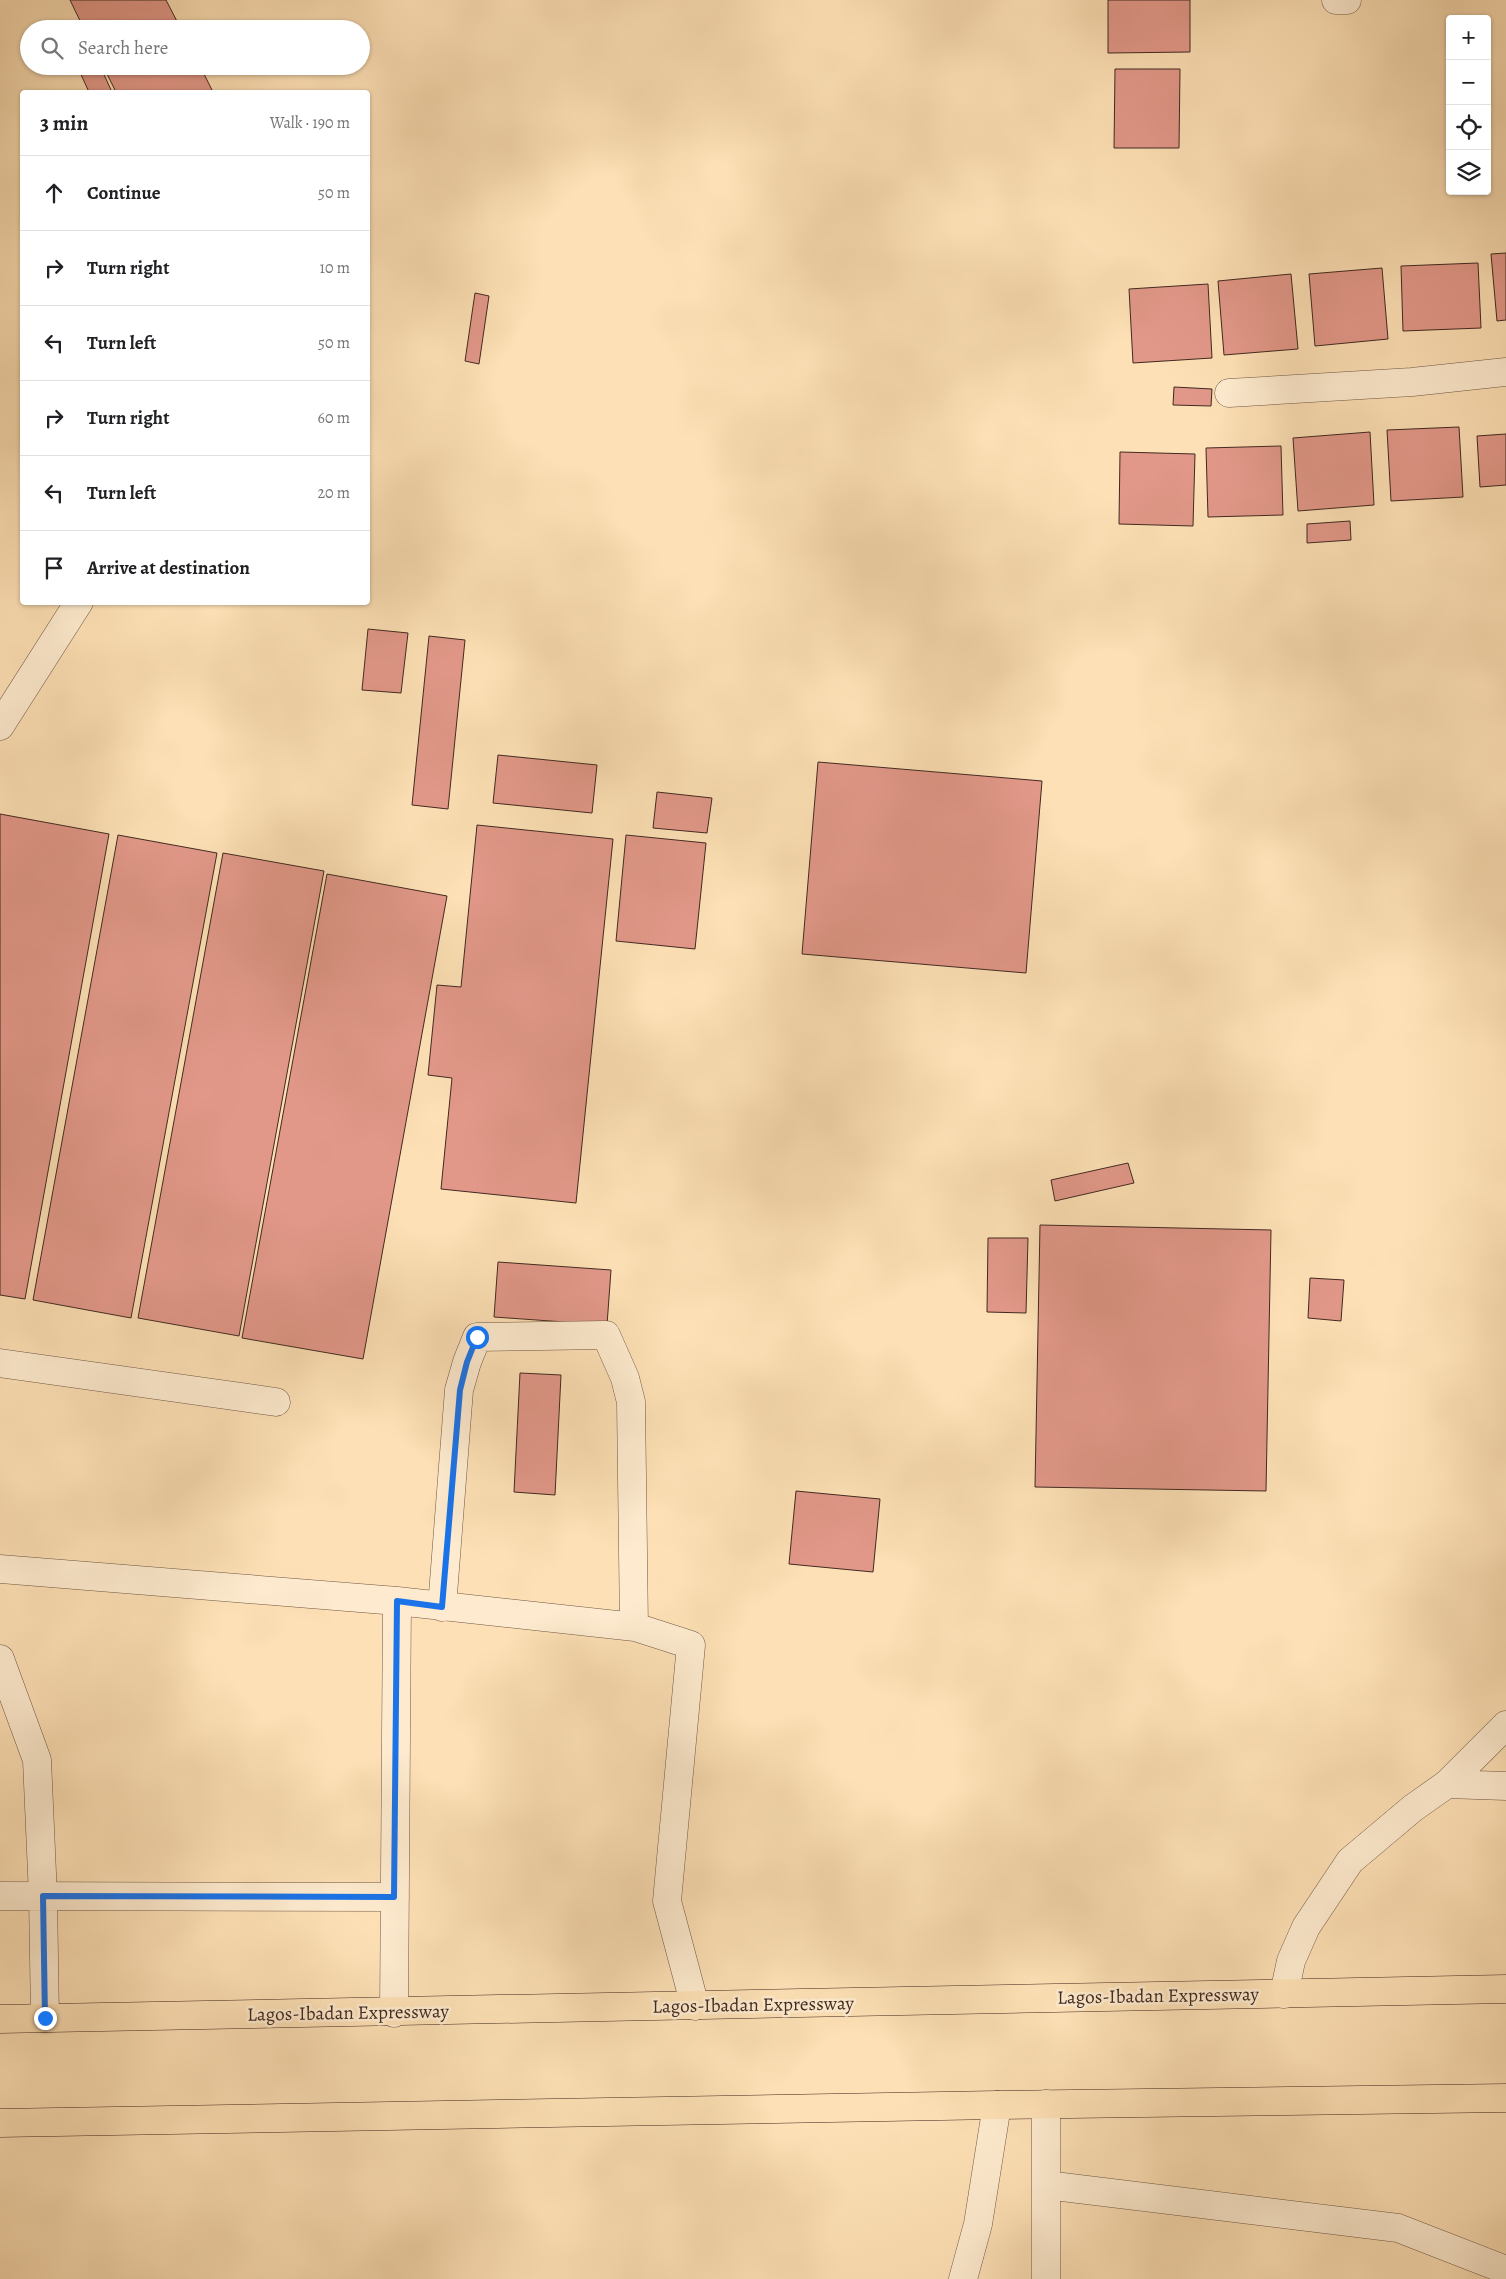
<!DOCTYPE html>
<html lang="en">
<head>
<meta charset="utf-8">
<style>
  :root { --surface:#fff; --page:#f6f6f6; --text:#202124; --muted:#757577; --line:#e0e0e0 }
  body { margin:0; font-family:Alegreya,serif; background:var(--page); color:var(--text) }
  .controls { position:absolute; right:15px; top:15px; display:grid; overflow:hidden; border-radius:5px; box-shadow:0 1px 4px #0004 }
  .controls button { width:45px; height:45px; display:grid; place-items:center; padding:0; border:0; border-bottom:1px solid var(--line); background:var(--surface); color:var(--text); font:25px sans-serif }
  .stop { position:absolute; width:15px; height:15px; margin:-11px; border:4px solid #1a73e8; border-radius:50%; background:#fff }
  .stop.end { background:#1a73e8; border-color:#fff; box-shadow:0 1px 5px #0008 }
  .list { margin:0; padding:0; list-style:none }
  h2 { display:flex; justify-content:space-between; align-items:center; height:65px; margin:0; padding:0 20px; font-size:21px }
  h2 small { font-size:16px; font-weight:400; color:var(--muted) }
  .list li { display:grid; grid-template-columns:32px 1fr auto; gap:15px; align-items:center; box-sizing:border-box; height:75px; padding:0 20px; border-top:1px solid var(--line) }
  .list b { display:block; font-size:19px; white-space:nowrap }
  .list em { font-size:16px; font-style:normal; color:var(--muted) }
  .icon { flex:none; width:28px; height:28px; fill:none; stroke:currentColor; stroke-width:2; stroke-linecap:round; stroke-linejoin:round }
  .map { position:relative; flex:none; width:1506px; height:2279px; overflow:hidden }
  .search { position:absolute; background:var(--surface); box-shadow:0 1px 4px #0004; left:20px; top:20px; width:350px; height:55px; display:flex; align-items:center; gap:12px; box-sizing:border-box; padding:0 18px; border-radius:28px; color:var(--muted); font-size:19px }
  .panel { position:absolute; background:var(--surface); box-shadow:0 1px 4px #0004; left:20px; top:90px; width:350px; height:515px; border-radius:5px }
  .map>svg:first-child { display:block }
  .building { fill:#e29889; stroke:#412920 }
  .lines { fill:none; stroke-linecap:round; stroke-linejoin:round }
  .minor-casing { stroke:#705745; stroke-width:29 }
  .highway-casing { stroke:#412920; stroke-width:29 }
  .minor { stroke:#feebcf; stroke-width:28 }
  .highway { stroke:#fde0b5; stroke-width:28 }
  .route { stroke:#1a73e8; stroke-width:6 }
  .labels { text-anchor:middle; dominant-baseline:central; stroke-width:5; stroke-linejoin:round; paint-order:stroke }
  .street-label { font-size:19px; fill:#412920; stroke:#feebcf }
</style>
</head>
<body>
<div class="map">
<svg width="1506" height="2279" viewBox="0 0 1506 2279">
  <rect width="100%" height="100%" fill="#fde0b5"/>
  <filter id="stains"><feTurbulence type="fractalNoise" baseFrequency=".004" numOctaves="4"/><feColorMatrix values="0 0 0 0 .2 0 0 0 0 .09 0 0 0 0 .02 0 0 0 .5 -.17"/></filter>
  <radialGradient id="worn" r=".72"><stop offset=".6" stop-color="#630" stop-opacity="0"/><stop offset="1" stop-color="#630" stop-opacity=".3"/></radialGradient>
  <!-- building -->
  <path class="building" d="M70 0H166L181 29H84Z
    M1108 0H1190V52L1108 53Z
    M81 66H100L112 92H89L78 68Z
    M103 66H200L213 92H116Z
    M1115 69H1180L1179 148H1114Z
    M1506 253V320L1497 321 1491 254Z
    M1478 263 1481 328 1403 331 1401 266Z
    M1382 268 1388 339 1315 346 1309 274Z
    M1291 274 1298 349 1224 355 1218 281Z
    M1208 284 1212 358 1133 363 1129 289Z
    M475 293 489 296 479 364 465 361Z
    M1174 387 1212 389 1211 406 1173 405Z
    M1459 427 1463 497 1391 501 1387 430Z
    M1370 432 1374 505 1298 511 1293 438Z
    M1506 434V485L1480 487 1477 436Z
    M1281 446 1283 515 1208 517 1206 448Z
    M1120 452 1195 454 1193 526 1119 524Z
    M1350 521 1351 540 1307 543V524Z
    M368 629 408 633 401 693 362 690Z
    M429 636 465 640 448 809 412 805Z
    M498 755 597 765 592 813 493 803Z
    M818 762 1042 781 1026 973 802 954Z
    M657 792 712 798 707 833 653 828Z
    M0 814 109 834 25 1299 0 1295Z
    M477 825 613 839 576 1203 441 1189 452 1078 428 1075 437 985 461 987Z
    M118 835 217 853 131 1318 33 1300Z
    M626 835 706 843 695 949 616 941Z
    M223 853 324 871 239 1336 138 1318Z
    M327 874 447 896 363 1359 242 1338Z
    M1128 1163 1134 1183 1055 1201 1051 1180Z
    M1040 1225 1271 1230 1266 1491 1035 1487Z
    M988 1238H1028L1026 1313 987 1312Z
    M498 1262 611 1270 607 1325 494 1317Z
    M1310 1278 1344 1280 1341 1321 1308 1318Z
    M520 1373 561 1375 555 1495 514 1492Z
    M796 1491 880 1499 873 1572 789 1564Z"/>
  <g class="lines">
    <!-- minor casing -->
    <g class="minor-casing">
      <path id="minor" d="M1336 0H1347
        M1229 393 1412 382 1506 372
        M0 726 79 602
        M0 1363 276 1402
        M0 1569 397 1601 635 1627 691 1645 667 1901 695 2006
        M442 1607 459 1390 467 1362 477 1337 606 1335 625 1378 631 1402 634 1627
        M0 1659 37 1760 43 1896 45 2018
        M1447 1784 1506 1786
        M0 1896 395 1897
        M1284 1994 1291 1961 1306 1927 1350 1861 1413 1808 1447 1784 1506 1725
        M394 2013 397 1601
        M1046 2104V2279
        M1046 2185 1398 2228 1506 2270
        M963 2279 978 2224 997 2105"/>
    </g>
    <!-- highway casing -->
    <g class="highway-casing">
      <path id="highway" d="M0 2019 1506 1989
        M0 2123 997 2105 1506 2098"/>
    </g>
    <!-- minor -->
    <use href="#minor" class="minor"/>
    <!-- highway -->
    <use href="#highway" class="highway"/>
  </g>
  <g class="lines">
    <!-- route -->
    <path class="route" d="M45 2018 43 1896 394 1897 397 1601 442 1607 460 1390 467 1362 477 1337"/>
  </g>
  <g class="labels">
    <!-- street labels -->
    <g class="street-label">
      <text transform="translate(1158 1996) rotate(-1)">Lagos-Ibadan Expressway</text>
      <text transform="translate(753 2005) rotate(-1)">Lagos-Ibadan Expressway</text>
      <text transform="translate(348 2013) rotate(-1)">Lagos-Ibadan Expressway</text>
    </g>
  </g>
  <rect width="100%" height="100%" filter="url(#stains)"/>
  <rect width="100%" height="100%" fill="url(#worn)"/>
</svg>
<div class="controls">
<button>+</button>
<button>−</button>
<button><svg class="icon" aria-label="locate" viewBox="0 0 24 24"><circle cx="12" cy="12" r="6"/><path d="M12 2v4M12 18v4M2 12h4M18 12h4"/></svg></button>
<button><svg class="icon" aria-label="layers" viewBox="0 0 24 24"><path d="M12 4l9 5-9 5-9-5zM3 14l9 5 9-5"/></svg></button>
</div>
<div class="stop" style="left:477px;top:1337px"></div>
<div class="stop end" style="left:45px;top:2018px"></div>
<div class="search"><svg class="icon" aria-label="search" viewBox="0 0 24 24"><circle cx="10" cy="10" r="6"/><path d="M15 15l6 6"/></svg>Search here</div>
<section class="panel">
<h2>3 min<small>Walk · 190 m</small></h2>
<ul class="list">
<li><svg class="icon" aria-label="ahead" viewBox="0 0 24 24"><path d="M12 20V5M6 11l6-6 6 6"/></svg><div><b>Continue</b></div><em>50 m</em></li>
<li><svg class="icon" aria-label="right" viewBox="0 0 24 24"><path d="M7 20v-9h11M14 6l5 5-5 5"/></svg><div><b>Turn right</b></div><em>10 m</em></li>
<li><svg class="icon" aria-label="left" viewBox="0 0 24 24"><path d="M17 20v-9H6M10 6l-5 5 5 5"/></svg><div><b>Turn left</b></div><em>50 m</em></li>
<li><svg class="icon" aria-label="right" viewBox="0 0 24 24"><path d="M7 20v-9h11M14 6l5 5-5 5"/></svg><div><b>Turn right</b></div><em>60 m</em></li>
<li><svg class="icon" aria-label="left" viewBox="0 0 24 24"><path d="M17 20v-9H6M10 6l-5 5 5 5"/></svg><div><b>Turn left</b></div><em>20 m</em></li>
<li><svg class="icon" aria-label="arrive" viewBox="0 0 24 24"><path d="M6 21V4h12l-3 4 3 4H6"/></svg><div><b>Arrive at destination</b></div></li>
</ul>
</section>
</div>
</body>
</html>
